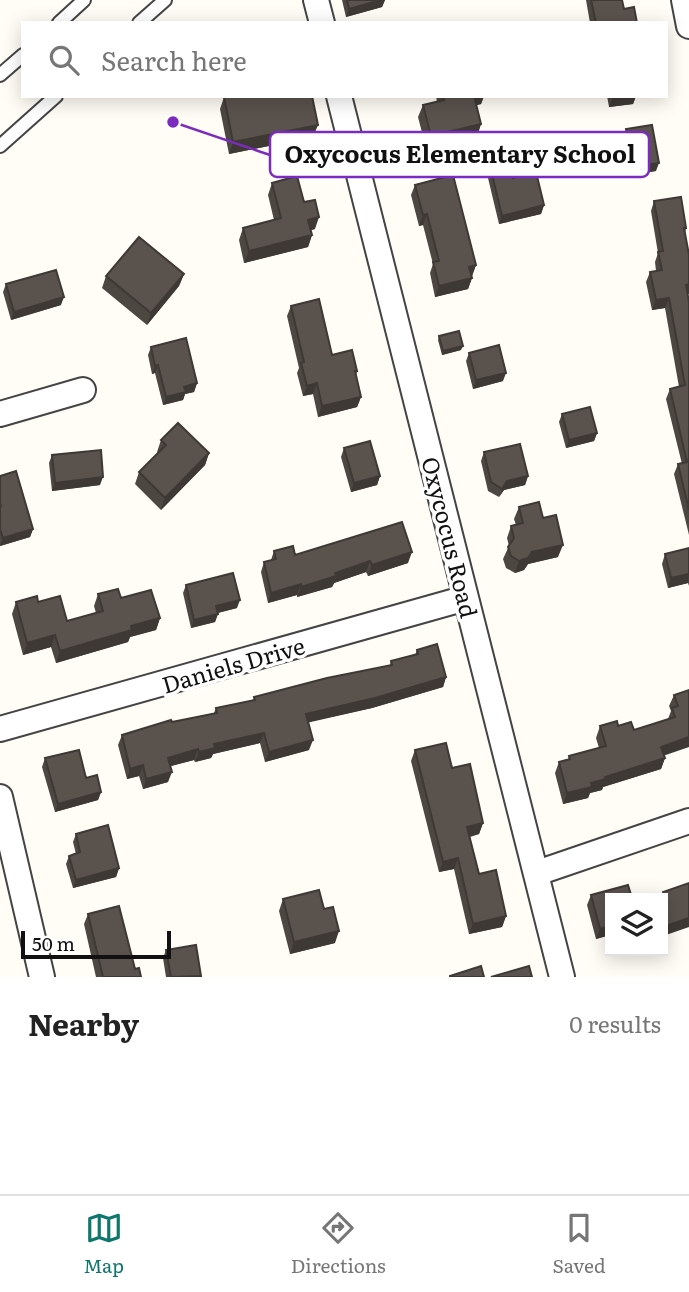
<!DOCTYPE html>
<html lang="en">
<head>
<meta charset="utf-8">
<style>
  :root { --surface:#fff; --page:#f6f6f6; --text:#222; --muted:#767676; --line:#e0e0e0; --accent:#0f766e }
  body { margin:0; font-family:Literata,serif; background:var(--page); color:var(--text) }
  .controls { position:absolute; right:21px; bottom:21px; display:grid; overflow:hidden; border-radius:0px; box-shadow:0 4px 18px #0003 }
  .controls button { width:63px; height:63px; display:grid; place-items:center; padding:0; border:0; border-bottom:2px solid var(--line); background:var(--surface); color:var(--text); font:35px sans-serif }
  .scale { position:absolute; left:21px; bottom:18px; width:150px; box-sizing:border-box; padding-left:7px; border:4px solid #111; border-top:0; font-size:19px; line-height:24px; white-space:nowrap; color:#111; -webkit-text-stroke:5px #fff; paint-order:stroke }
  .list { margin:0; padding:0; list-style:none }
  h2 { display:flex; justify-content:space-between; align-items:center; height:91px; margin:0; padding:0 28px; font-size:30px }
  h2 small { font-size:23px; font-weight:400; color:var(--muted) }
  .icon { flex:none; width:38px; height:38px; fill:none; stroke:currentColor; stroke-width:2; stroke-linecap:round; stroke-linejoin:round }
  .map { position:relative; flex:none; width:689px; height:977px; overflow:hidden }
  .search { position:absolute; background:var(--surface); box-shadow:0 4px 18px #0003; left:21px; right:21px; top:21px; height:77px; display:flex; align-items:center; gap:18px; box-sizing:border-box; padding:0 24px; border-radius:0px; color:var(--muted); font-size:26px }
  .sheet { height:217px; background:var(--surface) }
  nav { display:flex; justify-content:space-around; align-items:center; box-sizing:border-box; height:98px; border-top:2px solid var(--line); background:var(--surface); font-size:19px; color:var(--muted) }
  nav a { display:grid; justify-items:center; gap:4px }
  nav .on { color:var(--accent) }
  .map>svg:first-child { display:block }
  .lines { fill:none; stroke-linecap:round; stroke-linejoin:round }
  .service-casing { stroke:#444; stroke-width:16 }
  .minor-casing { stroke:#444; stroke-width:28 }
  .service { stroke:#fff; stroke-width:12 }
  .minor { stroke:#fff; stroke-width:24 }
  .wall { fill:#4d4742 }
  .shaded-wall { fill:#3f3936 }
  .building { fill:#5a524d; stroke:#3f3936; stroke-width:2 }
  .labels { text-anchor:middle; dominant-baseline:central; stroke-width:7; stroke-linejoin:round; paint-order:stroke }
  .street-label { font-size:23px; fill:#111; stroke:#fff }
  .leader { fill:none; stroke:#7b2cbf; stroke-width:2.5 }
  .callout-dot { fill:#7b2cbf; stroke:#fff; stroke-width:2.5 }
  .callout { fill:#fff; stroke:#7b2cbf; stroke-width:2.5 }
  .callout-label { font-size:24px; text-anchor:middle; font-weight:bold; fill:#111 }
</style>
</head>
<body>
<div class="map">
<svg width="689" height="977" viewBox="0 0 689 977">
  <rect width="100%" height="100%" fill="#fffdf5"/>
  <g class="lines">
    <!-- service casing -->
    <g class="service-casing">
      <path id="service" d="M59 23 84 0
        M139 23 165 0
        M0 75 23 55
        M0 146 56 96"/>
    </g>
    <!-- minor casing -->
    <g class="minor-casing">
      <path id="minor" d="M316 0 322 23
        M684 0 689 26
        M339 96 562 977
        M0 414 83 390
        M0 729 466 598
        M0 797 42 977
        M537 873 689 821"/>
    </g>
    <!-- service -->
    <use href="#service" class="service"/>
    <!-- minor -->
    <use href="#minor" class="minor"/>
  </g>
  <!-- wall -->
  <path class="wall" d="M342 0H385L382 7 346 17Z
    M586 0H622L624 9 637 23H590Z
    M436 96H484L481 104 476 105 481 124 477 136 426 148 418 117 423 105 437 102Z
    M607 96H636L633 104 609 107Z
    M224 97 313 137 229 154 220 109Z
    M626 129 656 171 630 175 629 165 620 167 619 161 606 163 603 144 606 136 625 133Z
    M491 170 513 178 544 205 541 214 499 224 488 178Z
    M272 183 304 202 315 229 311 230 312 235 308 247 244 263 239 240 243 228 274 220 268 195Z
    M415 185 476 265 472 276H471L472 278 468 289 435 297 430 273 433 264 423 225 419 226 411 195Z
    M654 201 686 228 685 233 689 294H687L689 302V535L674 474 678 464H682L666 399 670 389 679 387 665 308 652 310 646 282 650 272 656 271 655 262 658 253 651 211Z
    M184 274 179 286 147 325 102 288 106 276Z
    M6 284 61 305 11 320 3 292Z
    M291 306 332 355 357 371 356 375 361 397 357 407 318 417 313 394 303 396 297 373 299 368 287 316Z
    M439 336 461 350 442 355 438 340Z
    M151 347 197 383 194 392 185 394 183 400 163 405 155 373 152 374 148 355Z
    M469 353 503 381 473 389 466 361Z
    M562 414 597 433 594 441 566 448 559 422Z
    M161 440 209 453 205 465 161 510 135 484 139 472 158 453 157 452Z
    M344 448 380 476 377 485 351 492 341 457Z
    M484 452 528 476 525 485 504 490 499 497 488 491 481 461Z
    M52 455 100 485 52 491 49 463Z
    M0 476 33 529 30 537 0 546Z
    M519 507 543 518 558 557 528 564 524 570 515 573 506 568 503 559 509 546 507 538 511 526 516 525 514 519Z
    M689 548V586L688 583 668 588 662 564 665 554Z
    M274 551 295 555 408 563 368 576 366 572 334 583 332 587 297 597V595L268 603 261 572 264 562 271 560Z
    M186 585 237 608 218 613 215 622 191 628 183 593Z
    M98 594 121 598 160 618 156 630 130 637 128 642 56 663 51 647 23 655 12 614 16 602H38L67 621 96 613 94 606Z
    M417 650 446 677 443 687 372 708 308 722 309 750 265 762 260 743 213 754 211 758 195 762 194 760 170 766 168 782 143 789 139 776 127 779 118 745 122 735 214 713 216 708 253 700 254 697 390 665 391 661 415 655Z
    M689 690 664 755 665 758 661 769 603 787 602 790 590 793 588 798 563 804 555 773 559 762 568 759 569 756 599 748 596 738 600 726H618L634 730 668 719 671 711 669 706 674 695Z
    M415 750 452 768 483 823 479 834 470 837 479 874 506 916 502 927 469 934 454 869 439 872 411 761Z
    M45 758 86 778 101 792 98 800 55 812 42 767Z
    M76 834 119 868 116 877 73 888 66 864 69 856 76 854 73 842Z
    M591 895 610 898V935L596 939 587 905Z
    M283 899 335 943 290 954 279 911Z
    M88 914 135 969 141 977H96L84 924Z
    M166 950 201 977H166L163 958Z"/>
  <!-- shaded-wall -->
  <path class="shaded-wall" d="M381 0H385L382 7 346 17 349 9Z
    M473 96H484L481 104 470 107Z
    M619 96H636L633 104 609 107 613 97Z
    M481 124 477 136 426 148 431 136Z
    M318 125 313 137 229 154 233 142Z
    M622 152 619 161 606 163 609 155Z
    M632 157 629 165 620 167 623 158Z
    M659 163 656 171 630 175 633 167Z
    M544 205 541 214 499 224 502 216Z
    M427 214 423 225 419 226 423 215Z
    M319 217 315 229 304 232 308 220Z
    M312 235 308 247 244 263 249 251Z
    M476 265 472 276 465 277 469 267Z
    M184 274 179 286 147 325 151 313Z
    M472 278 468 289 435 297 439 286Z
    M689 284V294L682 295 686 285Z
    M64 297 61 305 11 320 14 312Z
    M669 298 665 308 652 310 656 300Z
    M463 346 461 350 442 355 443 351Z
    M158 365 155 373 152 374 155 366Z
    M506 373 503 381 473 389 476 380Z
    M197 383 194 392 185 394 183 400 163 405 166 397 184 387Z
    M317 383 313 394 303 396 307 386Z
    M361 397 357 407 318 417 322 406Z
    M597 433 594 441 566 448 569 440Z
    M209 453 205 465 161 510 165 498Z
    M380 476 377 485 351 492 354 483Z
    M528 476 525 485 504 490 499 497 507 481Z
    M103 477 100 485 52 491 55 483Z
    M33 529 30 537 0 546 3 538Z
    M563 545 558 557 528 564 524 570 515 573 519 561 532 552Z
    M412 552 408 563 368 576 372 565Z
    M370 561 366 572 334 583 332 587 297 597 301 587 335 573Z
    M689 574 688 583 668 588 671 578Z
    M301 584 297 595 268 603 271 593Z
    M240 600 237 608 213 614 216 606Z
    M218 614 215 622 191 628 194 620Z
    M160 618 156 630 130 637 128 642 56 663 60 651 131 626Z
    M55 635 51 647 23 655 27 643Z
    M446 677 443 687 372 708 302 724 306 714Z
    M264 733 260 743 213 754 211 758 195 762 199 752 214 744Z
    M689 737V747L657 758 661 747Z
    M313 740 309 750 265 762 269 752Z
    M198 749 194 760 164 768 168 758Z
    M665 758 661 769 603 787 602 790 590 793 588 798 563 804 567 793 605 777Z
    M143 765 139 776 127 779 130 769Z
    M172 772 168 782 143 789 146 779Z
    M101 792 98 800 55 812 58 804Z
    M483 823 479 834 463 838 467 827Z
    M458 858 454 869 439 872 443 862Z
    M119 868 116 877 73 888 76 880Z
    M506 916 502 927 469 934 473 924Z
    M689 918V927L663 936V927Z
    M610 926V935L596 939 600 929Z
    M339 931 335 943 290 954 294 942Z"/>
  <!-- building -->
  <path class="building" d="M347 0H381L349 9Z
    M591 0H622L624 9 634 7 637 23H596Z
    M227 96H312L318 125 233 142 224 97Z
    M443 96H474L481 124 431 136 423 105 444 100Z
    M652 125 659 163 633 167 632 157 623 158 622 152 609 155 606 136 627 133 626 129Z
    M510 165 513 178 536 172 544 205 502 216 491 170Z
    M453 175 476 265 469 267 472 278 439 286 433 262 439 261 427 214 423 215 415 185Z
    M297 176 304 202 315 200 319 217 308 220 312 235 249 251 243 228 281 218 272 183Z
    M681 197 686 228H684L689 255V284L686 285 689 302V510L678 464 687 462 670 389 685 385 669 298 656 300 650 272 662 270 658 252 663 251 654 201Z
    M139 237 184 274 151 313 106 276Z
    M56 270 64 297 14 312 6 284Z
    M319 299 332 355 352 350 357 371H355L361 397 322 406 317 383 307 386 301 363 304 362 291 306Z
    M459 331 463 346 443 351 439 336Z
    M186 338 197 383 184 387 186 392 166 397 158 365 155 366 151 347Z
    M499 345 506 373 476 380 469 353Z
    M590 407 597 433 569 440 562 414Z
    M178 423 209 453 165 498 139 472 166 445 161 440Z
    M370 441 380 476 354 483 344 448Z
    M520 444 528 476 507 481 502 489 491 482 484 452Z
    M101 450 103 477 55 483 52 455Z
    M16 471 33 529 3 538 0 529V506H1L0 503V476Z
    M539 502 543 518 556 515 563 545 532 552 528 558 519 561 511 556 508 547 514 538 511 526 523 523 519 507Z
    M402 522 412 552 372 565 370 561 335 573 336 576 301 587V584L271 593 264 562 276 559 274 551 293 546 295 555Z
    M689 548V574L671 578 665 554Z
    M233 573 240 600 216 606 218 614 194 620 186 585Z
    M118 589 121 598 151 590 160 618 131 626 132 630 60 651 55 635 27 643 16 602 37 596 38 602 60 596 67 621 103 611 98 594Z
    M437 644 446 677 375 698 306 714 313 740 269 752 264 733 214 744 215 748 199 752 198 749 168 758 172 772 146 779 143 765 130 769 122 735 171 720 172 722 217 713 216 708 255 700 254 697 327 678 392 665 391 661 418 654 417 650Z
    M689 690V737L661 747 665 758 605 777 606 779 591 783 592 787 567 793 559 762 570 759 569 756 606 746 600 726 617 721 618 726 631 722 634 730 675 717 672 708 678 706 674 695Z
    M446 743 452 768 470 764 483 823 467 827 479 874 496 870 506 916 473 924 458 858 443 862 415 750Z
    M79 750 86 778 97 775 101 792 58 804 45 758Z
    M108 825 119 868 76 880 69 856 80 852 76 834Z
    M689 883V918L663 927V898H654L664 895 663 892Z
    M628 885 632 898H610V926L600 929 591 895Z
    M319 890 324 909 333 907 339 931 294 942 283 899Z
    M119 906 135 969 139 968 141 977H103L88 914Z
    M196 945 201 976 171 977 166 950Z
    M481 966 484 977H450V976Z
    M529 966 532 977H491Z"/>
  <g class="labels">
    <!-- street labels -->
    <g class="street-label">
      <text transform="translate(451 537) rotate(76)">Oxycocus Road</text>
      <text transform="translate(233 664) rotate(-16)">Daniels Drive</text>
    </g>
  </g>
  <!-- callouts -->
  <path class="leader" d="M173 122L270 155"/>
  <circle class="callout-dot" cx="173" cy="122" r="7"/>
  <rect class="callout" x="270" y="132" width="379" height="45" rx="7"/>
  <g class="callout-label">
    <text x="460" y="163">Oxycocus Elementary School</text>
  </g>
</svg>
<div class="controls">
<button><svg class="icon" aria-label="layers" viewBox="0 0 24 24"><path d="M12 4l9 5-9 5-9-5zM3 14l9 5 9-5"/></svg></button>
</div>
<div class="scale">50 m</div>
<div class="search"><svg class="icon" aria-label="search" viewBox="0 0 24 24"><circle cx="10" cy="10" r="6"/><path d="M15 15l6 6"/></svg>Search here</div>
</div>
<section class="sheet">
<h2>Nearby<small>0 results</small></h2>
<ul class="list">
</ul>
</section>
<nav>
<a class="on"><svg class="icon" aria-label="map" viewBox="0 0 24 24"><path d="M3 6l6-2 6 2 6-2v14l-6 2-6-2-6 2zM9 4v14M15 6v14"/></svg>Map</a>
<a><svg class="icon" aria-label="directions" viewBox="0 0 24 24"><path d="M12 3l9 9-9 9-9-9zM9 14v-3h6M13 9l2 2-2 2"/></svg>Directions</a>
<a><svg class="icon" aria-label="saved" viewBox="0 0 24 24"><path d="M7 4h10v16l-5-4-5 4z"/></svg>Saved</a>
</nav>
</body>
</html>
